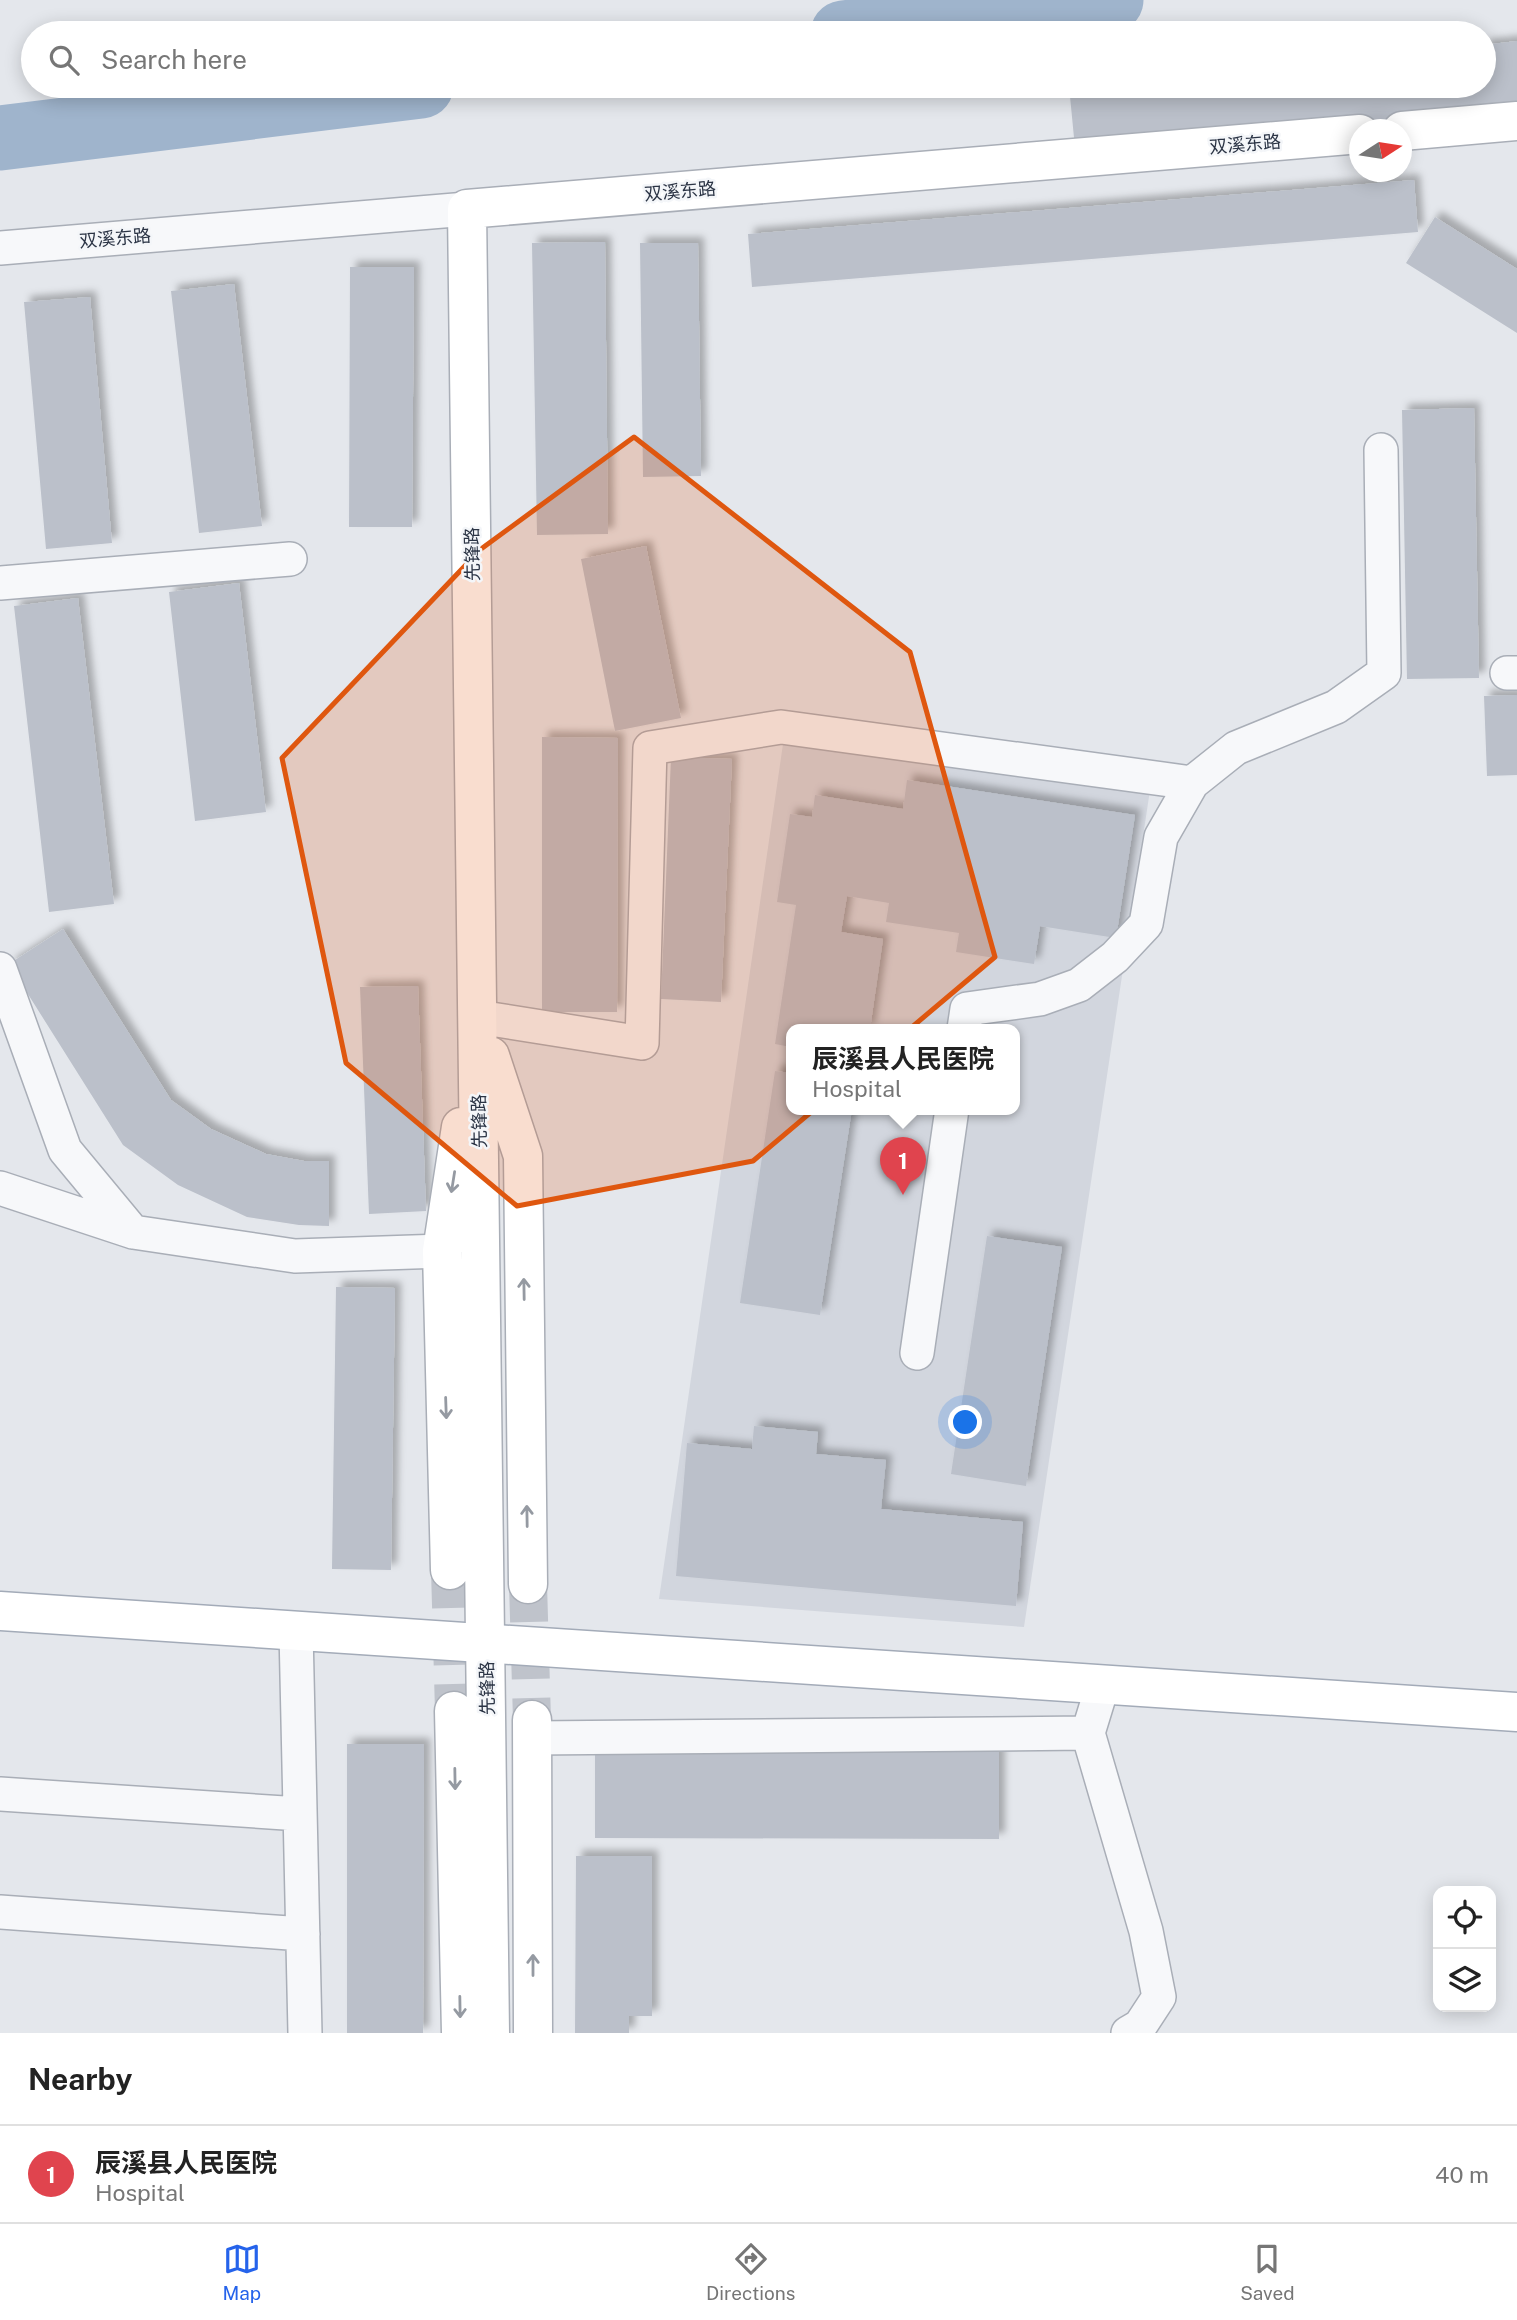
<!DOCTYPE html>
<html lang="en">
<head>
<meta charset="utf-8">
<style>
  :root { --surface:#fff; --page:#f2f2f2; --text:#222; --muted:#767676; --line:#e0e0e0; --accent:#2563eb }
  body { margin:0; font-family:"Public Sans","Noto Sans SC",sans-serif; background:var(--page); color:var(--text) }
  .controls { position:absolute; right:21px; bottom:21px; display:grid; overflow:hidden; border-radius:14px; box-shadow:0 4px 18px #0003 }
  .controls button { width:63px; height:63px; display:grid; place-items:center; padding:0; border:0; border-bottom:2px solid var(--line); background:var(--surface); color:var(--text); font:35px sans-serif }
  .compass { position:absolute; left:1349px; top:119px; width:63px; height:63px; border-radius:50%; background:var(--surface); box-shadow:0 4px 18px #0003; rotate:78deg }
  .you { position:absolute; left:966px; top:1423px; width:24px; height:24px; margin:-18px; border:5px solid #fff; border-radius:50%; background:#1a73e8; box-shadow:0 0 0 10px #1a73e833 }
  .badge { display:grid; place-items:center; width:46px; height:46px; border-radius:50%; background:var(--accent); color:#fff; font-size:23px; font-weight:700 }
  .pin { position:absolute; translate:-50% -58px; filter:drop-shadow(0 2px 4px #0008) }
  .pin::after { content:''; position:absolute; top:37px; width:24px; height:21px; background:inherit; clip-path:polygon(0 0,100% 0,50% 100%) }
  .popup { position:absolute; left:786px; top:1024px; width:234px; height:91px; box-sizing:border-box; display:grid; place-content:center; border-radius:14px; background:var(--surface); filter:drop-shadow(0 2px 5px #0005); font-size:23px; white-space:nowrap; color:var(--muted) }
  .popup b { font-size:26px; color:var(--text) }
  .popup::after { content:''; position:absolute; left:50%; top:100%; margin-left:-14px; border:14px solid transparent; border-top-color:var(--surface) }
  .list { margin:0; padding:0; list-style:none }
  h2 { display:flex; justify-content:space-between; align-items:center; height:91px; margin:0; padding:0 28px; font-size:30px }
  h2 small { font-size:23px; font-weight:400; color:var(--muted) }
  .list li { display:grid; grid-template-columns:46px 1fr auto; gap:21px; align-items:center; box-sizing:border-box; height:98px; padding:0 28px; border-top:2px solid var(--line) }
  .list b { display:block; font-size:26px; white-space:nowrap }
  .list p { margin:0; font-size:23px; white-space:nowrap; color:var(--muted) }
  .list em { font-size:23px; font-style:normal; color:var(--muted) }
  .icon { flex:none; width:38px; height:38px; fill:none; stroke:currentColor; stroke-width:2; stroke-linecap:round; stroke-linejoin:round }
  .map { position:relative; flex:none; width:1517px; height:2033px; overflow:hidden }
  .search { position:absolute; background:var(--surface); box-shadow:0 4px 18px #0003; left:21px; right:21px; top:21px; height:77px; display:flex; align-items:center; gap:18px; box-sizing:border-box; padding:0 24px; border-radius:38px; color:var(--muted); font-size:26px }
  .sheet { height:189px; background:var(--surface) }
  nav { display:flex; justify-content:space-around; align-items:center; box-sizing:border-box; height:98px; border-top:2px solid var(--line); background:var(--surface); font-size:19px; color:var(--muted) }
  nav a { display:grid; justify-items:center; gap:4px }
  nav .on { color:var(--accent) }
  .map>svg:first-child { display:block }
  .built { fill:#d2d6de; fill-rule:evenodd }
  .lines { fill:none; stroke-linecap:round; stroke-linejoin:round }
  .river { stroke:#9fb4cc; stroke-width:65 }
  .building { fill:#bbc0ca; filter:url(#shadow) }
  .secondary-tunnel { stroke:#bfc3cb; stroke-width:38; stroke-dasharray:38 19; stroke-linecap:butt }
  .minor-casing { stroke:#a9aeb7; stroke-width:36 }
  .secondary-casing { stroke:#a9aeb7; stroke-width:41 }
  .primary-casing { stroke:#a3abb8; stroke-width:41 }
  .minor { stroke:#f7f8fa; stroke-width:33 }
  .secondary { stroke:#fff; stroke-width:38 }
  .primary { stroke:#fff; stroke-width:38 }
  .oneway { stroke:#959aa2 }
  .marked { fill:#df570f; fill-opacity:0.2; stroke:#df570f; stroke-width:5; stroke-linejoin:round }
  .labels { text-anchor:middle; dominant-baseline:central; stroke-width:5; stroke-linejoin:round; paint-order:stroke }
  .street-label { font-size:18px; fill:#2b3445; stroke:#f4f6f9 }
</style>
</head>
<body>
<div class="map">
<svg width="1517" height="2033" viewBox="0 0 1517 2033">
  <defs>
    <filter id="shadow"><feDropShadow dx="6" dy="-6" stdDeviation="3.5" flood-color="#0004"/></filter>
  </defs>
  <rect width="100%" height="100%" fill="#e4e7ec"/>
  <!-- built -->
  <path class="built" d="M783 744 1150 790 1024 1627 659 1599ZM791 1029H1015V1109H791Z"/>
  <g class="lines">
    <!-- river -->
    <path class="river" d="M843 33 1111 0
      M0 138 421 86"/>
  </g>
  <!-- building -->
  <path class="building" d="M1517 41V108L1075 148 1069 86H1484V45Z
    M1414 180 1418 232 752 287 748 234Z
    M1435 217 1517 269V333L1406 263Z
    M605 242 608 534 537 535 532 243Z
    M640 243H698L701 476 643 477Z
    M350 267H414L412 527H349Z
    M234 284 262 526 199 533 171 291Z
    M90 297 112 543 46 549 24 302Z
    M1474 408 1479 678 1407 679 1402 410Z
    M646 546 681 718 615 731 581 559Z
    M239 583 266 812 195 821 169 592Z
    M78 598 114 904 49 912 14 606Z
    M1517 695V775L1487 776 1484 696Z
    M542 737 618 738 617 1012H542Z
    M671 757 732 759 721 1002 661 999Z
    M907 780 1135 815 1116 938 1040 926 1034 964 956 952 959 933 886 922 889 903 847 896 841 932 883 939 870 1029H791V1047L775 1044 796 905 777 902 790 814 812 817 815 795 903 809Z
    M63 929 171 1100 211 1129 266 1154 304 1161H329V1226L299 1225 247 1217 178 1185 123 1145 9 964Z
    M418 986 426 1211 369 1214 360 987Z
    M775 1071 791 1073V1109H852L820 1315 740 1303Z
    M987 1236 1062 1247 1026 1486 951 1474Z
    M336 1287 395 1288 391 1570 332 1569Z
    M754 1426 818 1432 816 1454 886 1460 881 1509 1023 1522 1016 1606 676 1576 687 1443 752 1449Z
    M347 1744H424L423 2033H347Z
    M595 1750 999 1751V1839L595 1838Z
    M576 1856H652V2016H629V2033H575Z"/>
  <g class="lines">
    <!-- secondary-tunnel -->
    <path class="secondary-tunnel" d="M450 1570 454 1711
      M528 1584 532 1720"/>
    <!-- minor casing -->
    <g class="minor-casing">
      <path id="minor" d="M0 248 467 209
        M0 583 290 559
        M1507 673H1517
        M0 969 65 1150 133 1232
        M478 1017 642 1043 650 748 781 727 1192 783
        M964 1029 967 1009 1040 999 1079 985 1115 957 1146 924 1161 837 1192 783 1236 748 1336 707 1384 673 1381 450
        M0 1188 133 1232 295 1256 442 1251
        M917 1353 952 1109
        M296 1631 305 2033
        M1103 1684 1088 1733 1146 1931 1159 1997 1140 2026 1128 2033
        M532 1738 1088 1733
        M0 1794 300 1814
        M0 1912 303 1934"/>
    </g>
    <!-- secondary casing -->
    <g class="secondary-casing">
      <path id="secondary" d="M1402 131 1517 121
        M490 1056 523 1156 528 1584
        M450 1570 442 1251 461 1127
        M454 1711 461 2033
        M532 1720 533 2033
        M490 2033 467 209 1360 134"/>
    </g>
    <!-- primary casing -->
    <g class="primary-casing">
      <path id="primary" d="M0 1611 1517 1712"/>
    </g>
    <!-- minor -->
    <use href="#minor" class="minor"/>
    <!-- secondary -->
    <use href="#secondary" class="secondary"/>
    <!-- primary -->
    <use href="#primary" class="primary"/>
  </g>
  <!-- one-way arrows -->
  <defs><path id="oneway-shaft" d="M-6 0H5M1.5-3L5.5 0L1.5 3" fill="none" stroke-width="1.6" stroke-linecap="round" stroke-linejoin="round" transform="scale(1.75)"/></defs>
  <g class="oneway">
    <use href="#oneway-shaft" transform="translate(453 1182) rotate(99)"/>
    <use href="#oneway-shaft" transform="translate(524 1289) rotate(-91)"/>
    <use href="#oneway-shaft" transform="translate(446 1408) rotate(88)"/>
    <use href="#oneway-shaft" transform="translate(527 1516) rotate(-91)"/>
    <use href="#oneway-shaft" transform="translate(455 1779) rotate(89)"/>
    <use href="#oneway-shaft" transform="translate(533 1965) rotate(-90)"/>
    <use href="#oneway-shaft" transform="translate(460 2007) rotate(89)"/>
  </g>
  <!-- marked area -->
  <path class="marked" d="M634 437 910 652 995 957 753 1161 517 1206 346 1063 282 758 481 549Z"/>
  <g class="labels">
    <!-- street labels -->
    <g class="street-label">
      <text transform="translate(1245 144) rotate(-5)">双溪东路</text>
      <text transform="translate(680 191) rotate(-5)">双溪东路</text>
      <text transform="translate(115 238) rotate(-5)">双溪东路</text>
      <text transform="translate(472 554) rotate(-91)">先锋路</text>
      <text transform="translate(479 1121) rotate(-91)">先锋路</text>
      <text transform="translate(487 1688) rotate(-91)">先锋路</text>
    </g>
  </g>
</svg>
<div class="controls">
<button><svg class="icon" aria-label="locate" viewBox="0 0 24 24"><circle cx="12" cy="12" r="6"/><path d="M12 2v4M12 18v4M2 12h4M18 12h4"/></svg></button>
<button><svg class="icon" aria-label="layers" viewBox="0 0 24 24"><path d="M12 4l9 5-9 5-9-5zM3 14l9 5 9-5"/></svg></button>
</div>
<svg class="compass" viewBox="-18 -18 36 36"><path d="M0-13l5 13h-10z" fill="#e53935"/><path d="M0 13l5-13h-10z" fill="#767676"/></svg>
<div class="you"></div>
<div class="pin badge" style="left:903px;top:1195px;background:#e0444e">1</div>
<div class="popup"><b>辰溪县人民医院</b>Hospital</div>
<div class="search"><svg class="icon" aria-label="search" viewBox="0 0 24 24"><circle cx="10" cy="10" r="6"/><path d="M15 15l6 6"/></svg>Search here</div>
</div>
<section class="sheet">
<h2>Nearby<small></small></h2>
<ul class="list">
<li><span class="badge" style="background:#e0444e">1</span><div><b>辰溪县人民医院</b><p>Hospital</p></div><em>40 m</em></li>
</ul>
</section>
<nav>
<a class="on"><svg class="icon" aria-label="map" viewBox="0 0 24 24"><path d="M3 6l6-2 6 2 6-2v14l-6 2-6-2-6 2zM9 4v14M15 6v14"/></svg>Map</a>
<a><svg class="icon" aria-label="directions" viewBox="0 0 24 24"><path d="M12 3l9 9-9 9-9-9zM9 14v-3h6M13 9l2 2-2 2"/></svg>Directions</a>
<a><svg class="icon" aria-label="saved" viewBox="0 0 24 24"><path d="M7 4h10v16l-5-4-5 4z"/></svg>Saved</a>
</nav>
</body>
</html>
